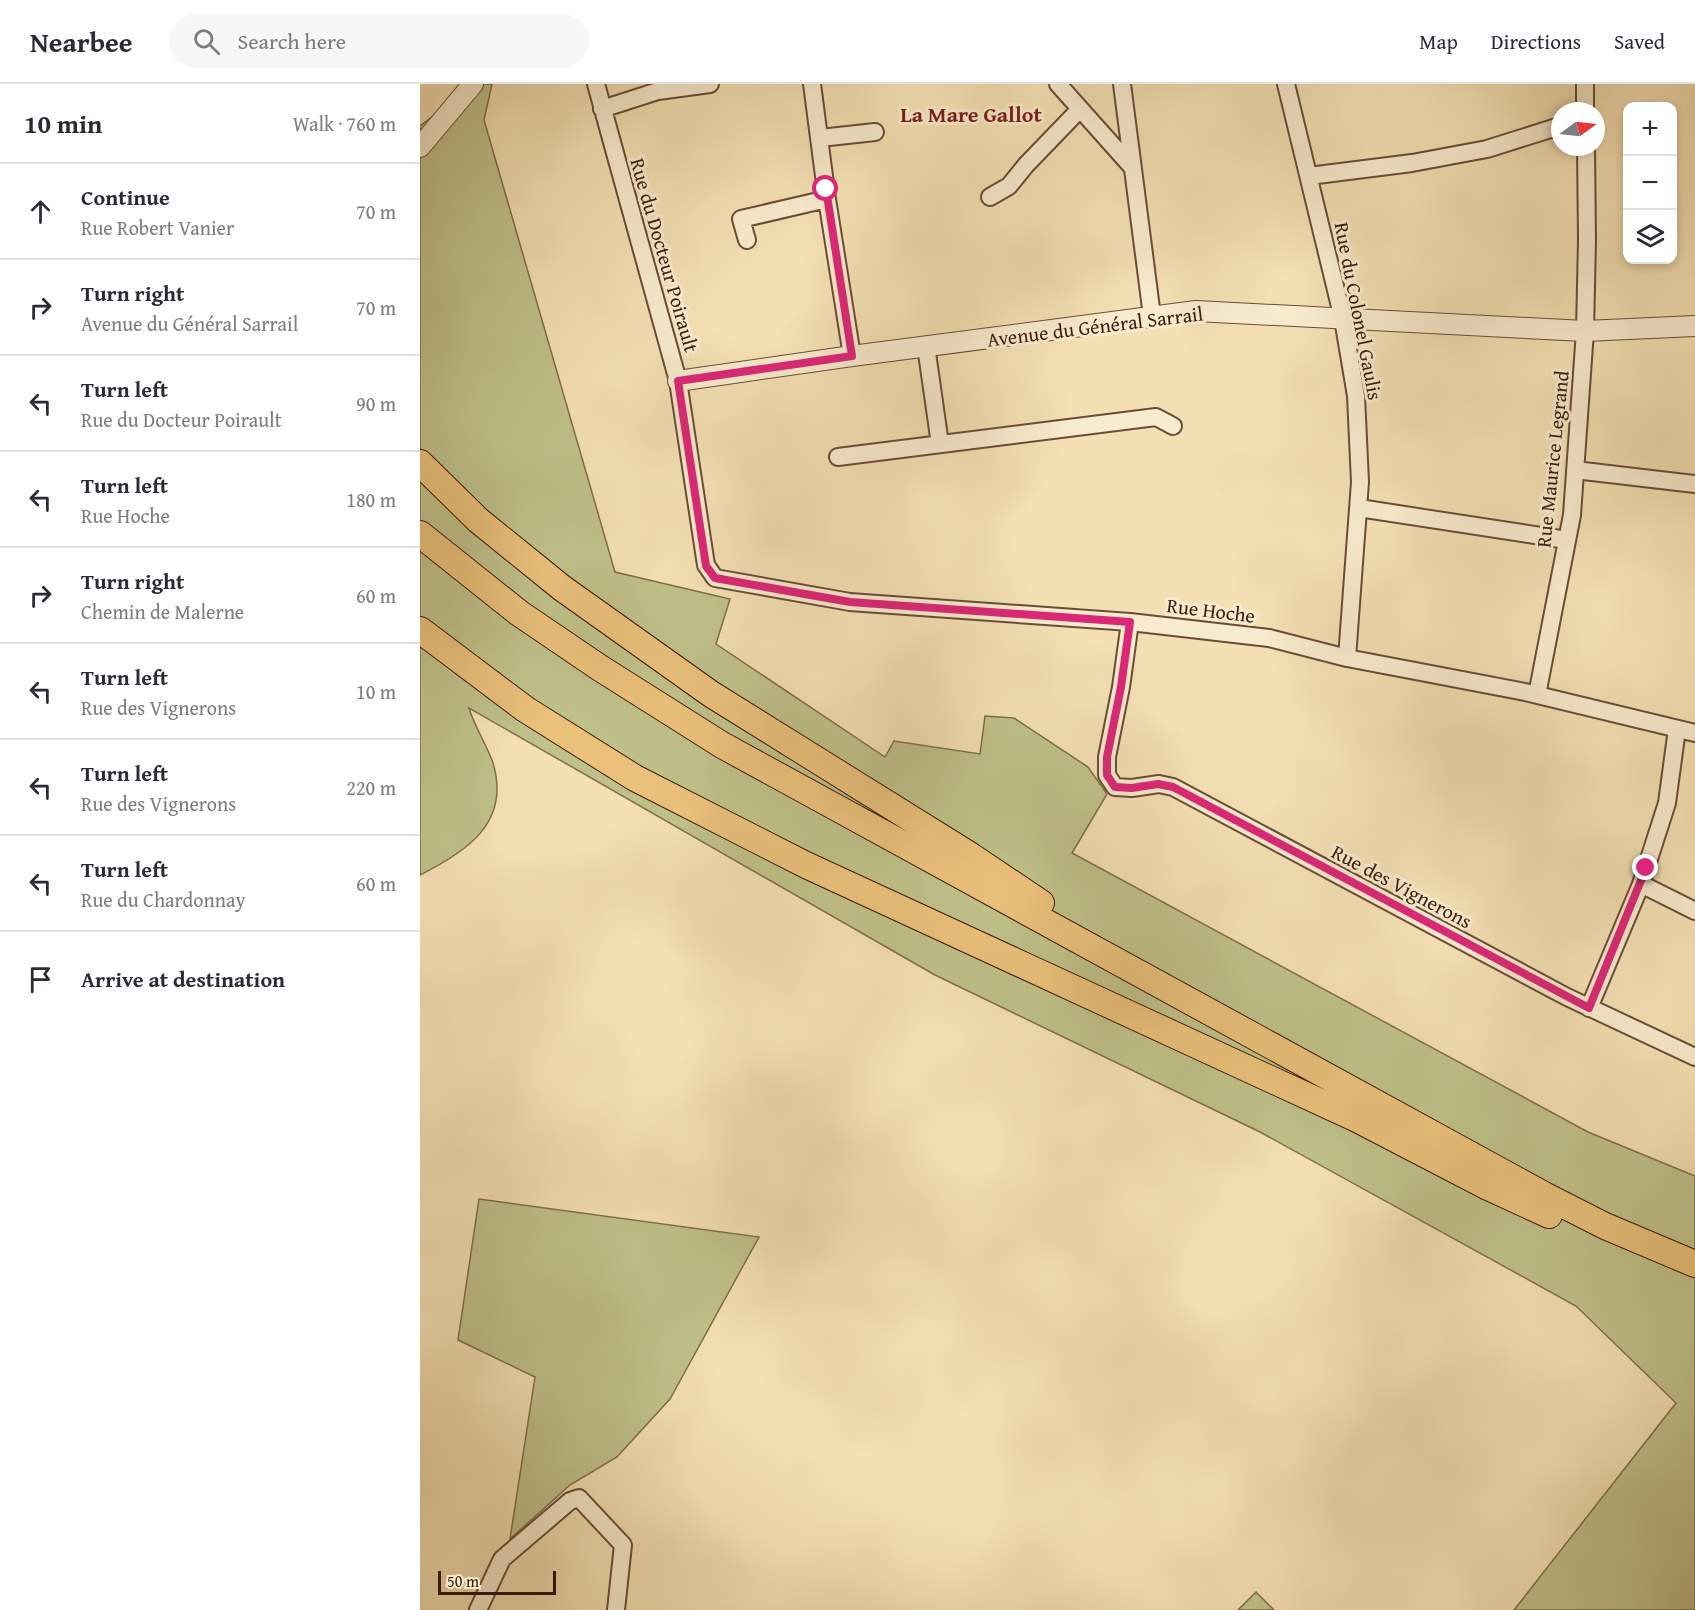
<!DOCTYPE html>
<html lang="en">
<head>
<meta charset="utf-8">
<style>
  :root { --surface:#fff; --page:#f7f7f7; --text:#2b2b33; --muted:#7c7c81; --line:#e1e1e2 }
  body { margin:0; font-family:"Gentium Book Plus",serif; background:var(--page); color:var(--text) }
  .controls { position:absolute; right:18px; top:18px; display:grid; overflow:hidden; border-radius:12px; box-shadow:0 3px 9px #0003 }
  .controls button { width:54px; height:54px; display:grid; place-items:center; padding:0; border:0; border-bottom:2px solid var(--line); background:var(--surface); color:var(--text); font:30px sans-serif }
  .compass { position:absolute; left:1131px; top:18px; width:54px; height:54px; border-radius:50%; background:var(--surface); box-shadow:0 3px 9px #0003; rotate:75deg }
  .scale { position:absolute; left:18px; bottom:15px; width:118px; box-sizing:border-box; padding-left:6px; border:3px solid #3c1c0e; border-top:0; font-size:16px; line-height:21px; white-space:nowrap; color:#3c1c0e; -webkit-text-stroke:4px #f8ebce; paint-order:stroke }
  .stop { position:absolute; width:18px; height:18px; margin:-14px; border:4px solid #db2777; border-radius:50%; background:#fff }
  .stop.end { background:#db2777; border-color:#fff; box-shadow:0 2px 6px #0008 }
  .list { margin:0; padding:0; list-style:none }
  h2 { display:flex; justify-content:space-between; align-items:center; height:78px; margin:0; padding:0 24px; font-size:26px }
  h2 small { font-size:20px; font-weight:400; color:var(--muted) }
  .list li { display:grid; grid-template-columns:39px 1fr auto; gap:18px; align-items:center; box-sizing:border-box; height:96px; padding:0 24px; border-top:2px solid var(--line) }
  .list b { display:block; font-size:22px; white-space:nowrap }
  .list p { margin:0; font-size:20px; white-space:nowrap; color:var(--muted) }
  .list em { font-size:20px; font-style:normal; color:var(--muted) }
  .icon { flex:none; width:33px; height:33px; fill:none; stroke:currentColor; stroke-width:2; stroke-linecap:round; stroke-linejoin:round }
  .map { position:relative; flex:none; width:1275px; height:1526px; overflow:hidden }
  header { display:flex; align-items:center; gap:36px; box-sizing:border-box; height:84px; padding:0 30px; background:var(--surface); border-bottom:2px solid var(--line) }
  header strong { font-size:28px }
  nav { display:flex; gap:33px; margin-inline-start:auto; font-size:21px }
  .search { width:420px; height:54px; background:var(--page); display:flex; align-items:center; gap:15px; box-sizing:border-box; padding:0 21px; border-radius:33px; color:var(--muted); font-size:22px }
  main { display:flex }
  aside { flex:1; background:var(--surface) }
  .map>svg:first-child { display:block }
  .green { fill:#c0c18a; stroke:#7e6e4c; stroke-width:1.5 }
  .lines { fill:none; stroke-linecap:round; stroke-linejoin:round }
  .minor-casing { stroke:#6a4d37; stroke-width:20 }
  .tertiary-casing { stroke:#6a4d37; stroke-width:22 }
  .primary-casing { stroke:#3c1c0e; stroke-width:28 }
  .minor { stroke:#f8ebce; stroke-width:16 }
  .tertiary { stroke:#f8ebce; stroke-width:20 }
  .primary { stroke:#eac07a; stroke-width:26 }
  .route { stroke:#db2777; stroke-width:8 }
  .labels { text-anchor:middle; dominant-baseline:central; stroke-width:6; stroke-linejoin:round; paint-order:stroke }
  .street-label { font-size:20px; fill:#3c1c0e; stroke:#f8ebce }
  .quarter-label { font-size:22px; font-weight:bold; fill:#7a1f14; stroke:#f8ebce }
</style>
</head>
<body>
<header>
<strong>Nearbee</strong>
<div class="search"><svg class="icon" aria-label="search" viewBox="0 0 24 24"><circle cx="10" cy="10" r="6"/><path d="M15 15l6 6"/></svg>Search here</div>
<nav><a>Map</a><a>Directions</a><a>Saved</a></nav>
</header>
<main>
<aside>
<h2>10 min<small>Walk · 760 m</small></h2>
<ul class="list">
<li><svg class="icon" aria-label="ahead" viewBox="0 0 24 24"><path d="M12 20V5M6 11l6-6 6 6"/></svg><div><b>Continue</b><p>Rue Robert Vanier</p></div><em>70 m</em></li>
<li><svg class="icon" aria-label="right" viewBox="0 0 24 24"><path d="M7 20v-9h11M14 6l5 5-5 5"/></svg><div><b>Turn right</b><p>Avenue du Général Sarrail</p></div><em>70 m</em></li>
<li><svg class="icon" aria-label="left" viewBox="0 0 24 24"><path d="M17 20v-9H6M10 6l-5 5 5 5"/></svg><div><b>Turn left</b><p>Rue du Docteur Poirault</p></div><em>90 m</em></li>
<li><svg class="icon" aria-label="left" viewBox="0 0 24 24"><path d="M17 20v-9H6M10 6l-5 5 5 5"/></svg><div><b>Turn left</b><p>Rue Hoche</p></div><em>180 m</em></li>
<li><svg class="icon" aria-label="right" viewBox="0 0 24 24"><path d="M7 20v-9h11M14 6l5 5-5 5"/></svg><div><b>Turn right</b><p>Chemin de Malerne</p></div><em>60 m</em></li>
<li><svg class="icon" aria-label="left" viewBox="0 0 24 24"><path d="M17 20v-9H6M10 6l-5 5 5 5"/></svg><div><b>Turn left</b><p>Rue des Vignerons</p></div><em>10 m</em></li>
<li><svg class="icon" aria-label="left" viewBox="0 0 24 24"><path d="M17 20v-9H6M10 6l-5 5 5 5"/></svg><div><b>Turn left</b><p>Rue des Vignerons</p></div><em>220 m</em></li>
<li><svg class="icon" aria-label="left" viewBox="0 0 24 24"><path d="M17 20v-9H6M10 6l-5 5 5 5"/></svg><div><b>Turn left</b><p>Rue du Chardonnay</p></div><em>60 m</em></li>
<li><svg class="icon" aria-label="arrive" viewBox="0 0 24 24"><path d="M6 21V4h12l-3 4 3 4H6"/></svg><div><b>Arrive at destination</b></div></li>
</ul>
</aside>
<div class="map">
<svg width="1275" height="1526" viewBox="0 0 1275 1526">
  <rect width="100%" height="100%" fill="#f4e0b3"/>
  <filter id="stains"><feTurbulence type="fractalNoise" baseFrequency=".00333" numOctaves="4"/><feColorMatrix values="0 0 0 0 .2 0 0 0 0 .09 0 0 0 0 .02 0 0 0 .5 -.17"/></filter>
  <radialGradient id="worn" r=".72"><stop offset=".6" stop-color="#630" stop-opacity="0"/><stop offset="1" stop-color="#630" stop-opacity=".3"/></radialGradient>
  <!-- green -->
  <path class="green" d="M55 0H72L64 36 195 488 310 515 296 560 465 673 474 657 560 670 565 632 594 634 668 683 687 710 652 769 1168 1048 1275 1092V1526H1094L1256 1319 1156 1222 840 1048 515 891 49 624C54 642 67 661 73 679 91 739 46 768 0 791V42Z
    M59 1115 339 1153 250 1315 197 1373 150 1401 90 1455 115 1293 38 1256Z
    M836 1508 854 1526H818Z"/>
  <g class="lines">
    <!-- minor casing -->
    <g class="minor-casing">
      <path id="minor" d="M176 0 258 297 286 481 295 494 430 518 710 538 849 554 927 574 1105 608 1275 649
        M392 0 407 115 432 272
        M638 0 712 83
        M702 0 732 232
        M866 0 923 235 936 312 940 398 927 574
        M1165 0V27
        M182 25 238 7 290 0
        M400 54 455 48
        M889 92 992 79 1067 65 1140 42
        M570 113 589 102 606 81 660 25
        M327 156 321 135 407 115
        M506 262 520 360
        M418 373 736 333 753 342
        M1155 386 1275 400
        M939 424 1147 456
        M710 538 701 603 687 673V691L695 703 712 704 739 700 753 703 1147 913 1275 973
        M1117 611 1152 431 1165 247 1167 156 1166 63
        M1221 800 1275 827
        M1169 924 1221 800 1247 719 1257 645
        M58 1526 82 1475 150 1417 159 1414 203 1461 196 1526"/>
    </g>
    <!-- tertiary casing -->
    <g class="tertiary-casing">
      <path id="tertiary" d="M0 63 53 0
        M258 297 432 272 776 227 1165 247 1275 242"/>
    </g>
    <!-- primary casing -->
    <g class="primary-casing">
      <path id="primary" d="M0 379 58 436 142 504 291 610 551 772 621 819
        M0 450 99 529 180 584 302 661 1124 1111 1185 1142 1275 1180
        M0 546 105 625 215 694 386 781 937 1035 1068 1103 1129 1131"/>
    </g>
    <!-- minor -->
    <use href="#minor" class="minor"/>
    <!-- tertiary -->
    <use href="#tertiary" class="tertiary"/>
    <!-- primary -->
    <use href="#primary" class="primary"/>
  </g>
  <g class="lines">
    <!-- route -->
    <path class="route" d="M406 105 432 272 258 297 286 482 295 494 430 518 710 538 701 603 687 673V691L695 703 712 704 738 700 753 703 1169 924 1226 784"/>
  </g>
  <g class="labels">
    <!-- street labels -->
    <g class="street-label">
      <text transform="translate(245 171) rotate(74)">Rue du Docteur Poirault</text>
      <text transform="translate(939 227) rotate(79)">Rue du Colonel Gaulis</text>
      <text transform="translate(675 242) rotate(-7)">Avenue du Général Sarrail</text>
      <text transform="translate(1132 375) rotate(-84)">Rue Maurice Legrand</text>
      <text transform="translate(791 526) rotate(7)">Rue Hoche</text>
      <text transform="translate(982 802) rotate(28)">Rue des Vignerons</text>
    </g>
    <!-- quarter labels -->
    <g class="quarter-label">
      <text x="551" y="30">La Mare Gallot</text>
    </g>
  </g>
  <rect width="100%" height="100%" filter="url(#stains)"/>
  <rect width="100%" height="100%" fill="url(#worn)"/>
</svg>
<div class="controls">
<button>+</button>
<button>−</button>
<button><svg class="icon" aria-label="layers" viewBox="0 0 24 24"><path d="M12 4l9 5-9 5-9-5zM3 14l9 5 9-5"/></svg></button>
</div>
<svg class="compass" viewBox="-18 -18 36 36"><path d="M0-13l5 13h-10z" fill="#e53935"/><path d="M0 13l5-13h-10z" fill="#7c7c81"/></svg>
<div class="scale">50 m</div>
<div class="stop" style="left:406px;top:105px"></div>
<div class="stop end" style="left:1226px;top:784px"></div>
</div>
</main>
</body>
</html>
